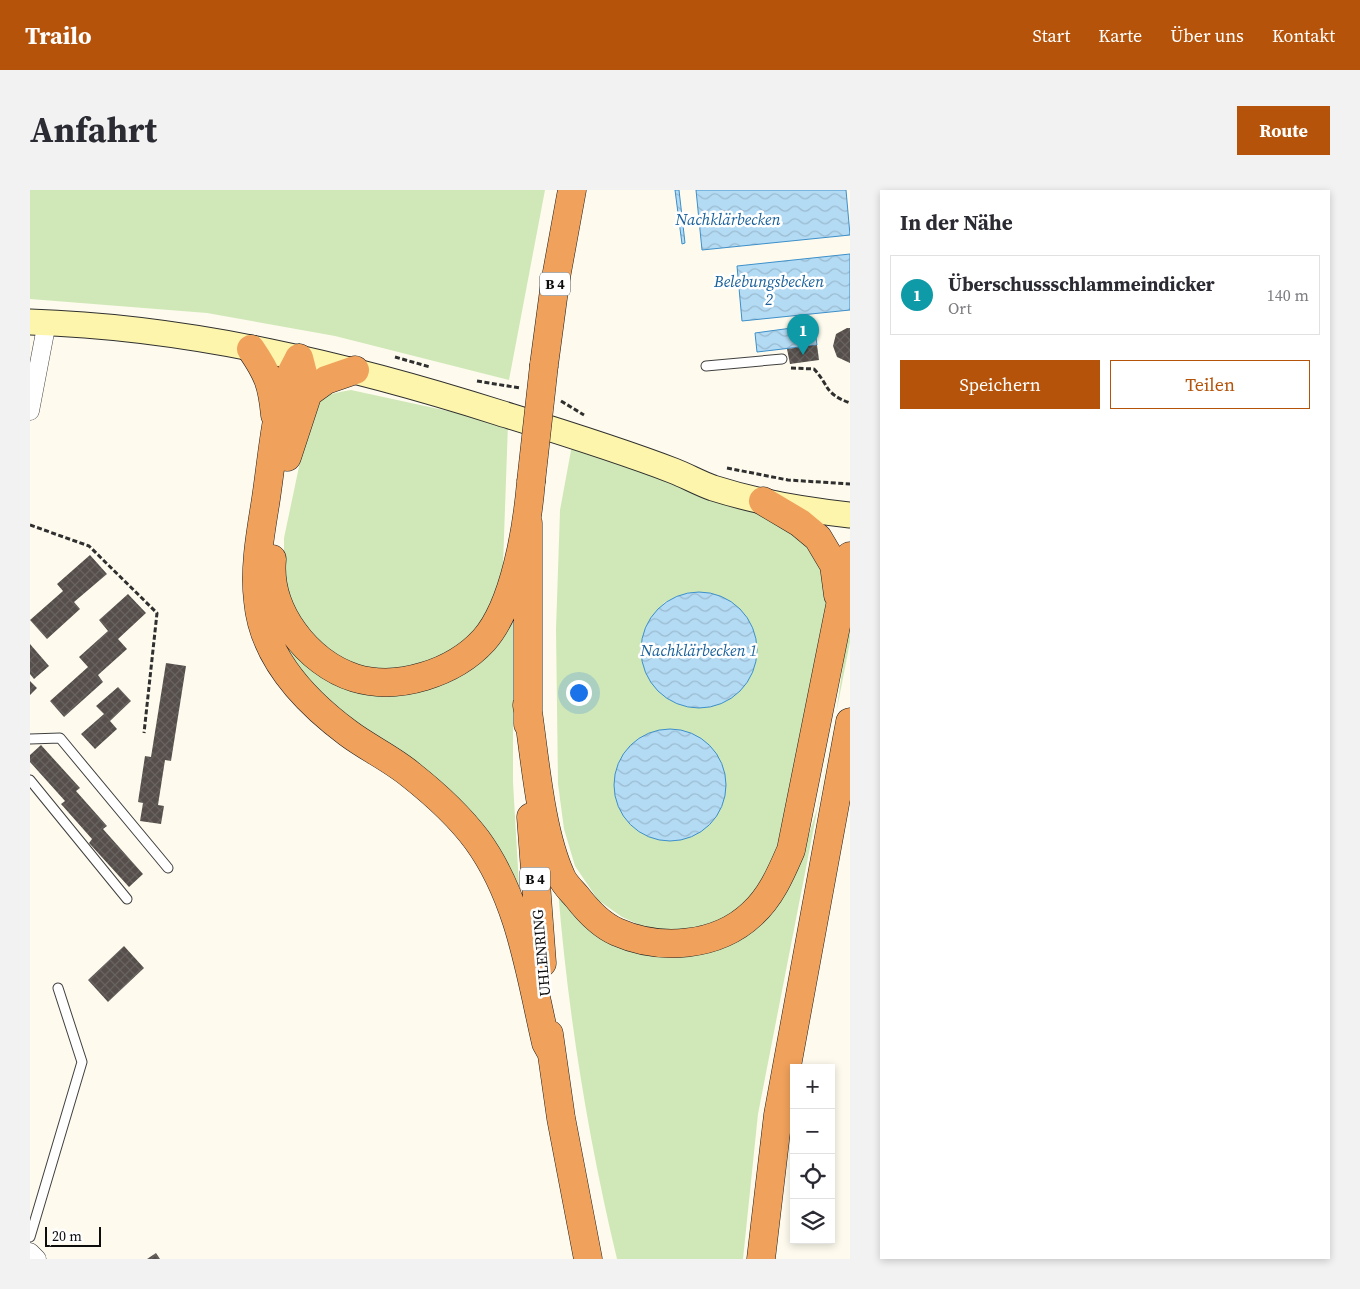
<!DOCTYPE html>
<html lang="de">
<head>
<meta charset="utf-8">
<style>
  :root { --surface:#fff; --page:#f2f2f3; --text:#2b2b33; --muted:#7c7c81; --line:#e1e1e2; --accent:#b45309 }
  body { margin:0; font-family:"Source Serif 4",serif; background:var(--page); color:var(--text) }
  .controls { position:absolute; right:15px; bottom:15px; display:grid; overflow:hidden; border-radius:0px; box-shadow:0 2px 8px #0003 }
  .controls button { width:45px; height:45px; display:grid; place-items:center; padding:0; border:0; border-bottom:1px solid var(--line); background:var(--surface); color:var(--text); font:25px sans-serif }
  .scale { position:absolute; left:15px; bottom:12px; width:56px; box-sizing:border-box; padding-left:5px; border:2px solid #0d0d0d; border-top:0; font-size:14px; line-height:18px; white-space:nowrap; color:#0d0d0d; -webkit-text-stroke:4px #fff; paint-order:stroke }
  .you { position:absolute; left:548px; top:502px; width:18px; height:18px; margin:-12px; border:4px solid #fff; border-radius:50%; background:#1a73e8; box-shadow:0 0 0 8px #1a73e833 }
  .badge { display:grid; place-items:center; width:32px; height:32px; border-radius:50%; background:var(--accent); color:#fff; font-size:16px; font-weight:700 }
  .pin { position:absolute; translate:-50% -41px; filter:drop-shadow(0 1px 2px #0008) }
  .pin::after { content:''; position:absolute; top:26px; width:18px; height:15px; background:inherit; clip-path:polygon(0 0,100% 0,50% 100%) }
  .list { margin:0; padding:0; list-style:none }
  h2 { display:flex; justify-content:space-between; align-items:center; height:65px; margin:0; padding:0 20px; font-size:21px }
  h2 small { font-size:16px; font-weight:400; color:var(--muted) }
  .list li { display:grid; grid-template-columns:32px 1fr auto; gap:15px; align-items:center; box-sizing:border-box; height:80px; margin:0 10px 10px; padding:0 10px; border:1px solid var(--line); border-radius:0px }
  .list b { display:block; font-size:19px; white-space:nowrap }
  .list p { margin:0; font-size:16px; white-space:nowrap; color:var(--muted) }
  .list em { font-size:16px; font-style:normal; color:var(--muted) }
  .actions { display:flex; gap:10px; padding:15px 20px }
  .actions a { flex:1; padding:11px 0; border:1px solid var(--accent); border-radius:0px; text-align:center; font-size:18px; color:var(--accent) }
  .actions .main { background:var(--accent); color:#fff }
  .icon { flex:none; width:28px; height:28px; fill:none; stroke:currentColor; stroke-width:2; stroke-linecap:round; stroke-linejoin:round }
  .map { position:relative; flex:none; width:820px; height:1069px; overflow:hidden; border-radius:0px }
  header { display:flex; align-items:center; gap:30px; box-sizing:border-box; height:70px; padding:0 25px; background:var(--accent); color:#fff }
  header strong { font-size:24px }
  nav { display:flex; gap:28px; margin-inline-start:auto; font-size:18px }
  .intro { display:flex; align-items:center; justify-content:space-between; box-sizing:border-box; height:120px; padding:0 30px }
  h1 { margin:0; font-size:35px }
  .button { padding:12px 22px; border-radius:0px; background:var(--accent); color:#fff; font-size:18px; font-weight:700 }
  main { display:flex; gap:30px; padding:0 30px }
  aside { flex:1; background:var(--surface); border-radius:0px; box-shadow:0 2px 8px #0003 }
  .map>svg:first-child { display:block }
  .grass { fill:#d0e8b8; fill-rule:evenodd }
  .water { fill:url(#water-waves); stroke:#3d8fc9 }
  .building { fill:url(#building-cross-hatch) }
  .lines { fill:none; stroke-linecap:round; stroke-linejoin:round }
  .lane-casing { stroke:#404040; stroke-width:11 }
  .street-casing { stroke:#404040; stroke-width:19 }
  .secondary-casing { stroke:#2f2f2f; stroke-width:27 }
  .highway-casing { stroke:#1e1e1e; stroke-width:29 }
  .path { stroke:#2f2f2f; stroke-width:3; stroke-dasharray:5 2.5; stroke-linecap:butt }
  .lane { stroke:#fff; stroke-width:9 }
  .street { stroke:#fff; stroke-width:18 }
  .secondary { stroke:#fcf5ab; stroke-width:25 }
  .highway { stroke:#f0a15b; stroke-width:28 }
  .highway-bridge-casing { stroke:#1e1e1e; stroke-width:29; stroke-linecap:butt }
  .highway-bridge { stroke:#f0a15b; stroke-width:28 }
  .labels { text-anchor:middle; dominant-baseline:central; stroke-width:5; stroke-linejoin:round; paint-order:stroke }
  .shield { fill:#fff; stroke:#565656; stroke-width:1 }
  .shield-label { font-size:14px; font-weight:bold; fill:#0d0d0d }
  .street-label { font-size:15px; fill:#0d0d0d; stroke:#fff }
  .water-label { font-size:16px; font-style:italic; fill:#1a619b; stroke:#fff }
</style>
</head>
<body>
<header>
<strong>Trailo</strong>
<nav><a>Start</a><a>Karte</a><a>Über uns</a><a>Kontakt</a></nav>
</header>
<div class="intro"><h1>Anfahrt</h1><a class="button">Route</a></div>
<main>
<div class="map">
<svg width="820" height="1069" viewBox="0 0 820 1069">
  <defs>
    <pattern id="water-waves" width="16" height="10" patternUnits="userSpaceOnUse" patternTransform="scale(1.25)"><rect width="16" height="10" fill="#b4dbf4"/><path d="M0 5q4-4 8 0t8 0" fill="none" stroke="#9abbd0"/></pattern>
    <pattern id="building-cross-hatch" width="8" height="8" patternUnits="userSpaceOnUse" patternTransform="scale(1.25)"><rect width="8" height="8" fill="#554e4a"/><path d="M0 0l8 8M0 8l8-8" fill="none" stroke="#686360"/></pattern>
  </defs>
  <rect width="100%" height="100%" fill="#fefbee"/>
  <!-- grass -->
  <path class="grass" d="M0 0H515L479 190 305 146 177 123 0 109Z
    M321 200 478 234 473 375 466 413 447 442 416 469 381 480 329 477 310 469 289 454 274 437 258 408 254 383V348L279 229C289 206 297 204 321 200Z
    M542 255 685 304 765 342 782 357 796 382 799 413 752 657 716 716 686 736 650 743 621 740 592 727 568 710 545 676 534 639 528 594 526 439 530 320ZM660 402 646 513 624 496 618 433 635 412Z
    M820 425V452L728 924 713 1069H587C558 948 538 824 528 700L654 763 772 666 787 619 806 524Z
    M483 426V592L489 696 455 643 287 508 253 463 250 439 375 501Z"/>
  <!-- water -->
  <path class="water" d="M645 0H649L655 53 652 54Z
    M666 0H816L820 45 672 60Z
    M820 64V120L712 131 707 76Z
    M784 135 787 155 727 162 725 143Z
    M611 460a58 58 0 1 1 116 0a58 58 0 1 1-116 0Z
    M584 595a56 56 0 1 1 112 0a56 56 0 1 1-112 0Z"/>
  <!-- building -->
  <path class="building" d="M817 138H820V173L807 167 803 156 806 144Z
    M787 155 789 170 760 174 757 159Z
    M60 365 77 384 44 412 50 419 17 449 0 430 33 401 27 394Z
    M98 404 116 423 88 449 97 459 68 485 73 492 34 527 20 511 58 477 49 467 78 441 69 430Z
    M0 454 19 476 4 489 0 484Z
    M136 473 156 476 141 571 135 570 128 615 134 616 131 634 110 631 113 613 108 612 115 566 121 567Z
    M0 491 7 498 0 505Z
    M88 497 101 511 80 531 87 539 65 559 51 544 74 524 66 516Z
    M11 555 50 598 46 601 77 636 73 639 113 684 99 697 59 653 62 649 31 614 35 611 0 572V565Z
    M94 756 114 778 78 812 58 790Z
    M126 1063 130 1069H117Z"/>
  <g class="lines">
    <!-- lane casing -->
    <g class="lane-casing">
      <path id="lane" d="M676 176 752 169
        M0 549 30 548 138 678
        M0 590 97 709
        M0 1047 52 872 28 798"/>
    </g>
    <!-- street casing -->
    <g class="street-casing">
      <path id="street" d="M0 221 17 132
        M0 1062 7 1069"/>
    </g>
    <!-- secondary casing -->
    <g class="secondary-casing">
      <path id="secondary" d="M0 132C160 137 319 175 470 223 528 241 587 259 644 281 657 286 669 293 683 298 727 312 773 320 820 325"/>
    </g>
    <!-- highway casing -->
    <g class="highway-casing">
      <path id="highway" d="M221 159C238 184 242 194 245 225
        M269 168C265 177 258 187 255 197 244 232 241 278 235 315 230 346 224 380 228 411 233 468 275 511 318 543 338 558 362 569 381 585 405 604 429 626 447 650 490 709 500 784 516 853L521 862
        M514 175 525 93 542 0
        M278 203 296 190 325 180
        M257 267 278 203 269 168
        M733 311 770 333 788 348 804 375 808 405
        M498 333V534
        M242 369C237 420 277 473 325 488 368 501 424 483 454 450 485 415 497 338 501 292
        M497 515C505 567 510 640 531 686 534 694 542 701 547 707 557 720 571 735 587 742 630 761 687 757 722 724 741 707 751 683 761 660L820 366
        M501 627 512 773
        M519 844 531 928 558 1069
        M731 1069 748 925 820 532"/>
    </g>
    <!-- path -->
    <path class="path" d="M365 167 400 177
      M761 178 784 179C800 196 793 203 820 213
      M447 191 490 198
      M531 211 554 225
      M697 278 758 290 820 294
      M0 335 59 356 127 423 114 543"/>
    <!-- lane -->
    <use href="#lane" class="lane"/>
    <!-- street -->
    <use href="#street" class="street"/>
    <!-- secondary -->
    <use href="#secondary" class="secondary"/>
    <!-- highway -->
    <use href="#highway" class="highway"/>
    <!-- highway-bridge casing -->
    <g class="highway-bridge-casing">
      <path id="highway-bridge" d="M501 292 514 175"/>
    </g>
    <!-- highway-bridge -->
    <use href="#highway-bridge" class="highway-bridge"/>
  </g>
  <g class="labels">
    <!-- shield labels -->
    <g class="shield">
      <rect x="510" y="82.5" width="30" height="23" rx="4"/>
      <rect x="490" y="677.5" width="30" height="23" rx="4"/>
    </g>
    <g class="shield-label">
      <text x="525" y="94">B 4</text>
      <text x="505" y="689">B 4</text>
    </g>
    <!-- street labels -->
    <g class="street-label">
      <text transform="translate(511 763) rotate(-95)">UHLENRING</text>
    </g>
    <!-- water labels -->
    <g class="water-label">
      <text x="698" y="29">Nachklärbecken</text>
      <text x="739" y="91">Belebungsbecken<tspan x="739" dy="18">2</tspan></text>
      <text x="669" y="460">Nachklärbecken 1</text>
    </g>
  </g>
</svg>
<div class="controls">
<button>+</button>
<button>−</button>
<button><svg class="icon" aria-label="locate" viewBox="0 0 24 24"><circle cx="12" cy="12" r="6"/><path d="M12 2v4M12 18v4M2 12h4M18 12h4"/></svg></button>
<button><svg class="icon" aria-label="layers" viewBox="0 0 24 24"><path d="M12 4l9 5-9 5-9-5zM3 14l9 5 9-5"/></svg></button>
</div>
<div class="scale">20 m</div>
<div class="you"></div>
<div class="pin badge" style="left:773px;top:165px;background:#0f9aa8">1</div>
</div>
<aside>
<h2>In der Nähe<small></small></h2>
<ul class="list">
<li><span class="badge" style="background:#0f9aa8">1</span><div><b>Überschussschlammeindicker</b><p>Ort</p></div><em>140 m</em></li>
</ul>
<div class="actions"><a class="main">Speichern</a><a>Teilen</a></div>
</aside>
</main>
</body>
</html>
